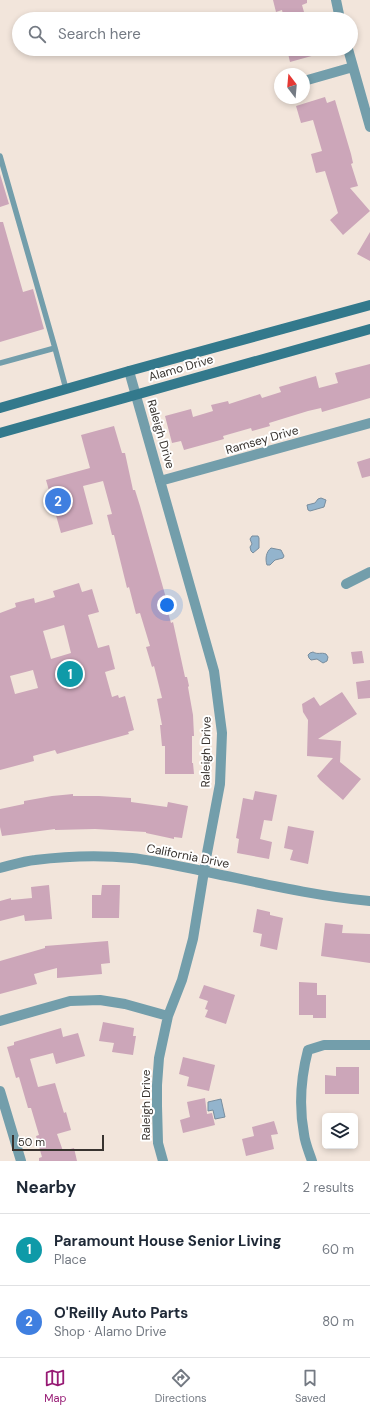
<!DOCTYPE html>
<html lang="en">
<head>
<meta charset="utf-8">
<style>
  :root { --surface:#fff; --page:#f6f6f7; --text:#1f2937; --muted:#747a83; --line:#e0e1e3; --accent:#971a74 }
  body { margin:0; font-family:"DM Sans",sans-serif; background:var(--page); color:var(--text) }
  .controls { position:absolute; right:12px; bottom:12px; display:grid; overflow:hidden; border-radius:6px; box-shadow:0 2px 6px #0003 }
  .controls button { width:36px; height:36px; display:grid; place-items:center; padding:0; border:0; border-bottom:1px solid var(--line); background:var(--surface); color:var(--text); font:20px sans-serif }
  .compass { position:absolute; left:274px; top:68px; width:36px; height:36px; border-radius:50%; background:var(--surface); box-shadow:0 2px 6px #0003; rotate:344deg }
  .scale { position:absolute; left:12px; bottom:10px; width:92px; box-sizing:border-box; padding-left:4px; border:2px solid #38332f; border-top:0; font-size:11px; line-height:14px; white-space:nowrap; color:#38332f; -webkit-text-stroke:3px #fff; paint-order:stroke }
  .you { position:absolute; left:167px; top:605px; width:14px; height:14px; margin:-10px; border:3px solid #fff; border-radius:50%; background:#1a73e8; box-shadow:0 0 0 6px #1a73e833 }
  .badge { display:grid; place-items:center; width:26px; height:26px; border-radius:50%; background:var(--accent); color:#fff; font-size:13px; font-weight:700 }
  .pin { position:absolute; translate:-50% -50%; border:2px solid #fff; box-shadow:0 1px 4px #0006 }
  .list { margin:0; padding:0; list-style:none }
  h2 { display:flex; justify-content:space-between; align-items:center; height:52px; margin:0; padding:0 16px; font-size:17px }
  h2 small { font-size:13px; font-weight:400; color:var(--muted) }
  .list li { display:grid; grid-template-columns:26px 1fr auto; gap:12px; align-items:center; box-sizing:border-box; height:72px; padding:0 16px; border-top:1px solid var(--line) }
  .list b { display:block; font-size:15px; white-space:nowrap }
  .list p { margin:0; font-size:13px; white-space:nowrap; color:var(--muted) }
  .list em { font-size:13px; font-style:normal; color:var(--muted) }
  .icon { flex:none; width:22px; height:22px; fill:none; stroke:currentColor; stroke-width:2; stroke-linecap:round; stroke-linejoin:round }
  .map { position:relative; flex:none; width:370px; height:1161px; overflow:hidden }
  .search { position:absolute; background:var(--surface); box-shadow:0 2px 6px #0003; left:12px; right:12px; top:12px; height:44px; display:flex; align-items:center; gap:10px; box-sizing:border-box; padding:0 14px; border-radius:22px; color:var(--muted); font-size:15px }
  .sheet { height:196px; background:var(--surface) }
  nav { display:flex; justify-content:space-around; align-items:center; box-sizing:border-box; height:56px; border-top:1px solid var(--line); background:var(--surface); font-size:11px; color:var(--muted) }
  nav a { display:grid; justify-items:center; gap:2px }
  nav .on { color:var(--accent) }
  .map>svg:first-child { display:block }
  .water { fill:#93b4cd; stroke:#788d9e }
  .building { fill:#cca6b9; fill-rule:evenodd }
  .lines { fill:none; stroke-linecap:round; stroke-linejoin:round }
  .lane { stroke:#739eab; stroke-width:5.5 }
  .street { stroke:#739eab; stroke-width:10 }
  .secondary { stroke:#33798c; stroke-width:10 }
  .labels { text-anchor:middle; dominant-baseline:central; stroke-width:4; stroke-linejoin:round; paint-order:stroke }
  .street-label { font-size:12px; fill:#38332f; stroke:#fff }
</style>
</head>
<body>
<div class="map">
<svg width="370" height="1161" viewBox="0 0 370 1161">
  <rect width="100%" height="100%" fill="#f2e5db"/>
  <!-- water -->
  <path class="water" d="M321 498 326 500 324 507 310 511 308 510 307 505 315 503 318 499Z
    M252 536H258L259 538V548L253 553 251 551 250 547 252 544 250 539Z
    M271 548 281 550 284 556 283 558 275 560 270 565H267C265 559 266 552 271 548Z
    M313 652C318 655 321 652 326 654L328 657 327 661 323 663 317 659 311 660 309 658 308 655 310 653Z
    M221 1099 225 1117 215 1119 213 1110 208 1111V1102Z"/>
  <!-- building -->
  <path class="building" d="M273 0H307V3L302 5 306 19H284L282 10 276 12Z
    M287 49H325L326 52 290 62Z
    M325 97 327 103 335 100 351 154 353 163 351 164 358 186 350 188 370 211 343 235 330 220 338 213 325 171 316 173 311 154 322 151 313 120 301 123 296 106Z
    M0 174 9 204 0 207Z
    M0 222H3L23 292 33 289 44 329 0 342Z
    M370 232V261L357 254Z
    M370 364V398L322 412 321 408 308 411 269 423 270 426 252 431 251 428 223 436 224 439 184 450 181 441 172 443 165 416 191 409 193 417 213 411 211 405 228 401 229 404 260 394 262 398 281 392 279 387 316 376 319 388 338 383 335 373Z
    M114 426 122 453H125L133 490H135L140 506 166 598H164L171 623 173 622 185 677H187L189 686 188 687 193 715 194 736H192V763H193L194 774H165V746H162L160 725H162L157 699 162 698 154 666 152 667 146 647 150 646 140 613 136 614 129 587 127 588 114 535H112L107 515 112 514 103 481 83 486 93 524 61 533 46 480 90 468 81 435Z
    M370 458V476L362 478 357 462Z
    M79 583 82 592 92 589 99 612 88 615 98 648 109 645 115 669 105 672 112 697 118 695 119 698 125 696 134 730 128 732 129 734 57 754 55 750 33 756 34 761 0 770V613L16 607 15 603 34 598 35 603 55 597 53 591ZM64 625 71 653 51 659 43 631ZM33 670 38 688 15 694 10 676Z
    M362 651 364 663 353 664 351 652Z
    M370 680V698L358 699 356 682Z
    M342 692 357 714 318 739 341 741 340 762 361 779 343 800 320 780 317 776 333 758 307 756 308 720 303 712 302 704 314 697 320 706Z
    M255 791 277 795 272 821 264 820 260 839 272 842 269 859 237 853 239 839 236 838 243 798 253 800Z
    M73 794V796H99L131 798V802L167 807 168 802 188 806 182 838 174 837V839L146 833V832L95 829 55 830V829L2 836 0 827V809L24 804V801L52 796Z
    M288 826 314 831 308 864 290 860 293 850 284 848Z
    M49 885 52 919 25 921 24 915 0 921V901L11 898V900L32 898 31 887Z
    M102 885H120L119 918H92V895H101Z
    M257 909 270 912V915L283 918 277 950 260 946 262 934 253 932Z
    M325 923 343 925 342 933 370 934V963L321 956Z
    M108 941 110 963 101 964 102 974 57 978V968L34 974 37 984 0 994V961L45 948V946Z
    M299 982 317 983V995H326V1018H313V1015H299Z
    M204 985 235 995 226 1024 205 1017 208 1010 205 1009 208 1001 199 998Z
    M103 1022 134 1028 133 1036H136L133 1055 112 1052 114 1043 99 1041Z
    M61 1028 63 1037 78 1033 85 1056 56 1064 53 1053 30 1059 38 1087 55 1083 64 1113 66 1112 71 1130 57 1134 63 1151 74 1148 77 1161H39V1158L42 1157 36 1136 39 1135 31 1108H28L19 1077 16 1078 7 1047 14 1045V1042Z
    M183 1057 215 1065 209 1091 187 1086 189 1077 179 1074Z
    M336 1067H359V1094H325V1075L336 1076Z
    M205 1098 207 1114 212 1113 215 1125 183 1133 180 1120 190 1117 187 1102Z
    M274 1121 278 1134 271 1135 274 1149 246 1156 242 1139 254 1136 252 1127Z"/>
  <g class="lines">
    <!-- lane -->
    <path class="lane" d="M0 156 55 348 0 363
      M55 348 66 389"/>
    <!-- street -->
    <path class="street" d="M336 0 340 19
      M348 49 370 127
      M304 81 353 67
      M129 371 214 671 222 733 220 784 207 853 193 939 182 980 168 1016 159 1058 157 1085V1106L158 1143 163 1161
      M160 481 370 423
      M346 584 370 572
      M0 868C12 865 24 861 35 860 67 856 100 855 132 858 159 861 186 868 212 873 265 884 316 896 370 901
      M0 1021 70 1001 100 1000 125 1004 168 1016
      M0 1091 21 1161
      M312 1161C309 1152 305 1143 304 1134 299 1107 301 1077 308 1050L324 1045H370"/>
    <!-- secondary -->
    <path class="secondary" d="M0 408 129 371 370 305
      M0 433 370 329"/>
  </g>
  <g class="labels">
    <!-- street labels -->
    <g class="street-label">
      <text transform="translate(181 368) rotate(-16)">Alamo Drive</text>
      <text transform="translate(161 434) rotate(74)">Raleigh Drive</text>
      <text transform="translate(262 440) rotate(-16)">Ramsey Drive</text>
      <text transform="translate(206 752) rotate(-89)">Raleigh Drive</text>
      <text transform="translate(188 856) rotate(11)">California Drive</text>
      <text transform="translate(146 1105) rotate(-90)">Raleigh Drive</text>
    </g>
  </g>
</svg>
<div class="controls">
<button><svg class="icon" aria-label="layers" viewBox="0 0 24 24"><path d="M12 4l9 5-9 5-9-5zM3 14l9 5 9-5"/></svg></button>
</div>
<svg class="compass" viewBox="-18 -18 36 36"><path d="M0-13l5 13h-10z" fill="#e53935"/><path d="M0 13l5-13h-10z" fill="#747a83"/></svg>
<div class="scale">50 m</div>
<div class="you"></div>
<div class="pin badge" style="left:70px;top:674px;background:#0f9aa8">1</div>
<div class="pin badge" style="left:58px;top:501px;background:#3f7fe0">2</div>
<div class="search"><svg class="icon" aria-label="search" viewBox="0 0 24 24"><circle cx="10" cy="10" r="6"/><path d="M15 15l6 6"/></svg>Search here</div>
</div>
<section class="sheet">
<h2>Nearby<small>2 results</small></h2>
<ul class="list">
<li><span class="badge" style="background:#0f9aa8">1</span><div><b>Paramount House Senior Living</b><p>Place</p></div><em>60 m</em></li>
<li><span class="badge" style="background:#3f7fe0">2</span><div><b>O'Reilly Auto Parts</b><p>Shop · Alamo Drive</p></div><em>80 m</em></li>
</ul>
</section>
<nav>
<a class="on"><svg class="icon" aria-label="map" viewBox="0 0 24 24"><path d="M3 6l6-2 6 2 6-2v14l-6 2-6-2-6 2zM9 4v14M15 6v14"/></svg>Map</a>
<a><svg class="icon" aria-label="directions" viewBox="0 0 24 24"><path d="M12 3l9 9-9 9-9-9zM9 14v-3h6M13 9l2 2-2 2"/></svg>Directions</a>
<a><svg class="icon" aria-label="saved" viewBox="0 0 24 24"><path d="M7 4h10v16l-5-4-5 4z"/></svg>Saved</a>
</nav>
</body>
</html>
